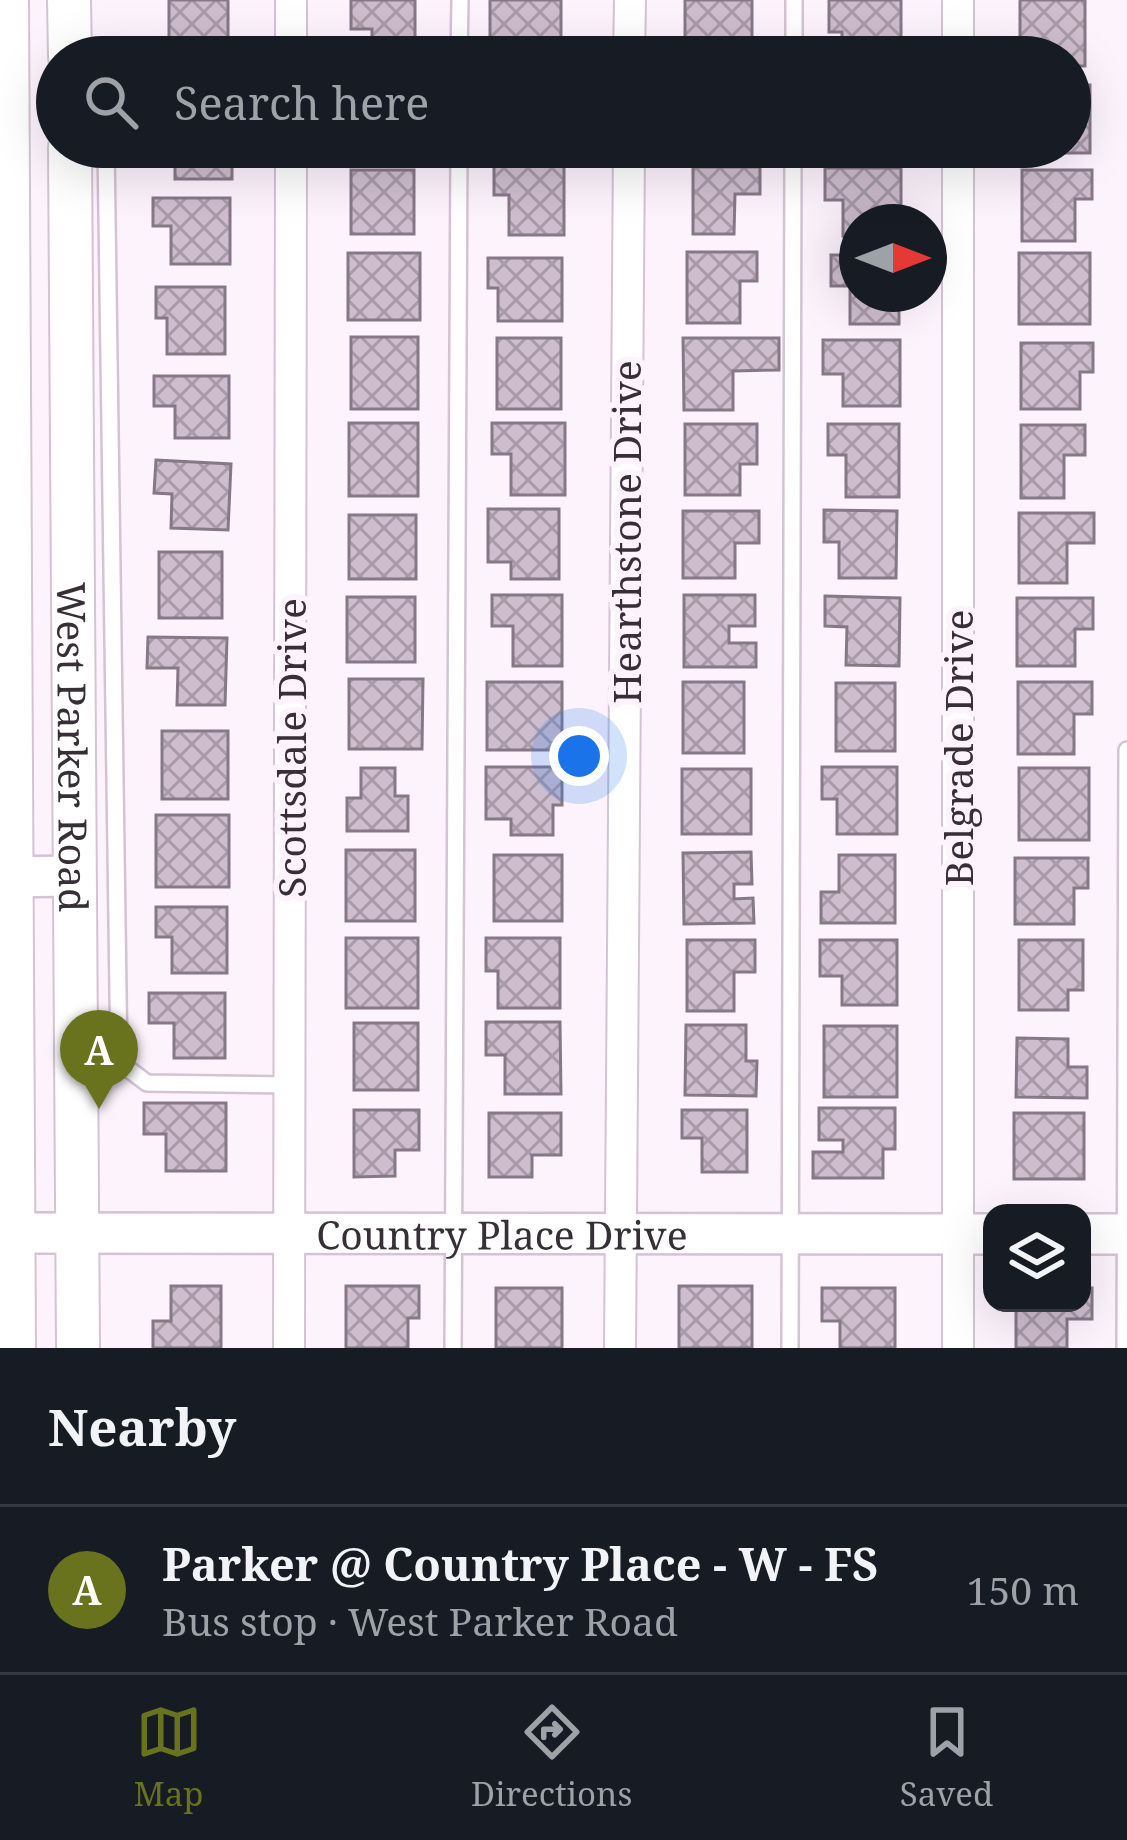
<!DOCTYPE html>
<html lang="en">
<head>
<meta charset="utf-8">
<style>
  :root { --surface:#171b24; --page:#20242c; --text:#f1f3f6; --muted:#9ea1a6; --line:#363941; --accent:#69731d }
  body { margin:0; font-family:"Noto Serif",serif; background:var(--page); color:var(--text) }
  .controls { position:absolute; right:36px; bottom:36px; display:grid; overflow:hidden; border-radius:24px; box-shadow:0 12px 48px #0002 }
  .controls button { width:108px; height:108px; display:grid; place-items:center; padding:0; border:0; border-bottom:3px solid var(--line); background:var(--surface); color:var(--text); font:60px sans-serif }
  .compass { position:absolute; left:839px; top:204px; width:108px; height:108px; border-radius:50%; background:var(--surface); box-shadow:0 12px 48px #0002; rotate:90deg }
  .you { position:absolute; left:579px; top:756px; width:42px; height:42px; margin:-30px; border:9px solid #fff; border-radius:50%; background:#1a73e8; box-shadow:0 0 0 18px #1a73e833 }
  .badge { display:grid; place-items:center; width:78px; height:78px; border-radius:50%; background:var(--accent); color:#fff; font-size:39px; font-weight:700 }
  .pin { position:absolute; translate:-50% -99px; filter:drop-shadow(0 3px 6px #0008) }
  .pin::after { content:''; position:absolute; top:63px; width:42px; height:36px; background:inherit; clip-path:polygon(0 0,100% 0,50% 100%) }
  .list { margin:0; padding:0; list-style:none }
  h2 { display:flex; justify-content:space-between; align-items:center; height:156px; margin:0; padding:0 48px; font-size:51px }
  h2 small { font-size:39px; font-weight:400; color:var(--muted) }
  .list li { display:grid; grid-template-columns:78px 1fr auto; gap:36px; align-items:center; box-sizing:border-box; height:168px; padding:0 48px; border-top:3px solid var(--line) }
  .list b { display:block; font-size:45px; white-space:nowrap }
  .list p { margin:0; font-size:39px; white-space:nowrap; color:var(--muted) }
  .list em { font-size:39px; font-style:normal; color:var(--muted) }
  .icon { flex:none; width:66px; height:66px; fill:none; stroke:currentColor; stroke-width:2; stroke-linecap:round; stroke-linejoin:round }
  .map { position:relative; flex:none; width:1127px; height:1348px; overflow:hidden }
  .search { position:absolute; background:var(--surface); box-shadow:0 12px 48px #0002; left:36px; right:36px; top:36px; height:132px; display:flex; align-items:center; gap:30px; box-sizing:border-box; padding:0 42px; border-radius:66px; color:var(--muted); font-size:45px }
  .sheet { height:324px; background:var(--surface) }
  nav { display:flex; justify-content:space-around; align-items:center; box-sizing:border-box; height:168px; border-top:3px solid var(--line); background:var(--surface); font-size:33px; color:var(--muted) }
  nav a { display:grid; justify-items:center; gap:6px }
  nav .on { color:var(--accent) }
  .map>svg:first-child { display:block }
  .building { fill:url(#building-cross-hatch); stroke:#877887; stroke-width:3 }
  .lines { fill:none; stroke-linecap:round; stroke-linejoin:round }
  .service-casing { stroke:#d3c3d3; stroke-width:20 }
  .minor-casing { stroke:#d3c3d3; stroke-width:34 }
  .tertiary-casing { stroke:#d3c3d3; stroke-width:44 }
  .secondary-casing { stroke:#d3c3d3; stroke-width:46 }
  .service { stroke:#fff; stroke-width:15 }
  .minor { stroke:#fff; stroke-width:30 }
  .tertiary { stroke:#fff; stroke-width:39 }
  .secondary { stroke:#fff; stroke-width:42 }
  .labels { text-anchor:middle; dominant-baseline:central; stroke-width:12; stroke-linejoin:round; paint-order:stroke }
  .street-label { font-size:39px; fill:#362f36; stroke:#fdf3fd }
</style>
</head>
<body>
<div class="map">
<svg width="1127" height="1348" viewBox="0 0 1127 1348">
  <defs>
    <pattern id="building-cross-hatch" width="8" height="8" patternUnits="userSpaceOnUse" patternTransform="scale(3)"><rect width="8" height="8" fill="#cebdce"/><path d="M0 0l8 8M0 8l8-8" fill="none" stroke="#a89aa8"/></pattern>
  </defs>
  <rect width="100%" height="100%" fill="#fdf3fd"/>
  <!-- building -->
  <path class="building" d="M169 0H228V57H144V40H169Z
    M351 0H415V57H372V29H351Z
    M490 0H561V57H502V47H490Z
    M685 0H752V57H685Z
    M829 0H901V57H842V32H829Z
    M1020 0H1085V66H1070V57H1020Z
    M1070 85H1090V153H1018V147H1070Z
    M175 147H232V179H175Z
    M494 164H564V235H509V195H494Z
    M693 167H760V194H735L734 234H693Z
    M825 168H901V222H857V236H843V200H825Z
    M351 170H414V234H351Z
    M1022 170H1092V199H1075V241H1022Z
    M153 198H230V264H171V226H153Z
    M687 252H757V281H740V323H687Z
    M348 253H420V320H348Z
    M1019 253H1090V324H1019Z
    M831 255H857V294H899V324H850V286H831Z
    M488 258H562V321H498V288H488Z
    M156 287H225V354H167V318H156Z
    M351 337H418V409H351Z
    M497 338H561V409H497Z
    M683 338H779V370L733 371V410H684Z
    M823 340H900V406H843V374H823Z
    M1021 343H1093V372H1080V409H1021Z
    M154 376H229V438H175V406H154Z
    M349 423H418V496H349Z
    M492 423H565V495H511V454H492Z
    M685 424H757V464H740V495H685Z
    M828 424H899V497H846V455H828Z
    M1021 425H1085V455H1064V498H1021Z
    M156 460 231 464 228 530 171 528 172 494 154 493Z
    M488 509H559V579H511V562H488Z
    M824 510 897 511 896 578H839V542H824Z
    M683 511H759V543H735V578H683Z
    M1019 513H1094V543H1067V583H1019Z
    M349 515H416V579H349Z
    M159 552H222V618H159Z
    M492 595H562V666H513V626H492Z
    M684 595H755V626H729V643H756V667H684Z
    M825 596 900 598 899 666 846 665 847 627 825 626Z
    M347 597H415V662H347Z
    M1017 598H1093V629H1075V666H1017Z
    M148 637 227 638 225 705H177L178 668H147Z
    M349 679H423L422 749H349Z
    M487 682H562V750H487Z
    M683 682H744V753H683Z
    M1018 682H1092V714H1074V754H1018Z
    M836 683H895V751H836Z
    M162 731H228V799H162Z
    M486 767H562V805H553V835H511V819H486Z
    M822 767H897V834H837V799H822Z
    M361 768H395V796H408V831H347V798H361Z
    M1019 768H1089V840H1019Z
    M682 769H751V834H682Z
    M156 815H229V887H156Z
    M346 850H415V921H346Z
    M751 852 752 884H734V899L753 898 754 923 684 924 683 853Z
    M494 855H562V921H494Z
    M839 855H895V923H821V892H839Z
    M1015 858H1088V888H1074V924H1015Z
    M156 907H227V973H172V937H156Z
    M346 938H418V1008H346Z
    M486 938H560V1008H498V971H486Z
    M687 940H755V972H734V1011H687Z
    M820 940H897V1005H842V976H820Z
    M1019 940H1083V990H1068V1010H1019Z
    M149 993H225V1058H174V1023H149Z
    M486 1022H560L561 1094H505V1055H486Z
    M354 1023H418V1090H354Z
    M686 1025H746V1061H757L756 1096 685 1095Z
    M824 1026H897V1097H824Z
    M1017 1038 1068 1039V1067H1087V1098L1016 1097Z
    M144 1103H226V1171H166V1134H144Z
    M819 1108H895V1149H883V1178H813V1152H843V1140H819Z
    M354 1110H419V1150H395V1176L354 1177Z
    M682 1110H747V1172H702V1138H682Z
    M489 1113H561V1155H532V1177H489Z
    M1014 1113H1084V1179H1014Z
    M171 1286H221V1348H153V1321H171Z
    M346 1286H419V1318H408V1348H346Z
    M679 1286H752V1348H679Z
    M496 1288H562V1348H496Z
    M822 1288H895V1348H840V1321H822Z
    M1082 1288H1092V1319H1067V1348H1016V1303H1082Z"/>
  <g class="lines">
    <!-- service casing -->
    <g class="service-casing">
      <path id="service" d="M459 57 460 0
        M794 57V0
        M106 147 119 1062 147 1083 289 1085
        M453 1348 459 147
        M790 1348 793 147
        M1125 1348 1127 750"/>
    </g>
    <!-- minor casing -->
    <g class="minor-casing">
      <path id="minor" d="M291 57V0
        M629 57 630 0
        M958 57V0
        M289 1348 291 147
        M620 1348 629 147
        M958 1348V147"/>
    </g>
    <!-- tertiary casing -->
    <g class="tertiary-casing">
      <g id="tertiary">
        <path d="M0 877 74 876"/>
        <path id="s1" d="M13 1233 992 1234"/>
        <path d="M1082 1234H1127"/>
      </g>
    </g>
    <!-- secondary casing -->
    <g class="secondary-casing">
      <g id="secondary">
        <path d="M7 0 14 1348"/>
        <path d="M69 0 70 57"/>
        <path id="s2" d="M70 147 78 1348"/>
      </g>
    </g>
    <!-- service -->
    <use href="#service" class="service"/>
    <!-- minor -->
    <use href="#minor" class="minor"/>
    <!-- tertiary -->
    <use href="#tertiary" class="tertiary"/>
    <!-- secondary -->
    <use href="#secondary" class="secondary"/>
  </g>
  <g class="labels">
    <!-- street labels -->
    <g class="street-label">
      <text transform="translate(625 532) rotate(-90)">Hearthstone Drive</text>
      <text stroke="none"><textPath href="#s2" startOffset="600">West Parker Road</textPath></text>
      <text transform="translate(290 748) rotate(-90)">Scottsdale Drive</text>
      <text transform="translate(957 748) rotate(-90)">Belgrade Drive</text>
      <text stroke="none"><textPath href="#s1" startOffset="489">Country Place Drive</textPath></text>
    </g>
  </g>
</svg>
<div class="controls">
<button><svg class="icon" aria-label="layers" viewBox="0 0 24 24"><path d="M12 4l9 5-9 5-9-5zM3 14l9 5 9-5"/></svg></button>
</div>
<svg class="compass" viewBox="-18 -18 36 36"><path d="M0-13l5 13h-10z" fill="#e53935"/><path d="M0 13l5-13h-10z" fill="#9ea1a6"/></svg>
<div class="you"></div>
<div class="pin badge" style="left:99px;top:1109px">A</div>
<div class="search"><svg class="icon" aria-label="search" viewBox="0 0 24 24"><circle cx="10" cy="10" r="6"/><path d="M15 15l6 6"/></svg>Search here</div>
</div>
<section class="sheet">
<h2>Nearby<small></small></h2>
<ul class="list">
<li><span class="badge">A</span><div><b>Parker @ Country Place - W - FS</b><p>Bus stop · West Parker Road</p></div><em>150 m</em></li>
</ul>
</section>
<nav>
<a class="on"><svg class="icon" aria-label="map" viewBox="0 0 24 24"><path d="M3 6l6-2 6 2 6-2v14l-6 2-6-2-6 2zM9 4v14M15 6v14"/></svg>Map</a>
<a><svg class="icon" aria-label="directions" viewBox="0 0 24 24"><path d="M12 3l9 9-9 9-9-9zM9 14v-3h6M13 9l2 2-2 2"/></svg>Directions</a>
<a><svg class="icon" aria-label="saved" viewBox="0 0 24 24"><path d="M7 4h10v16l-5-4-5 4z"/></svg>Saved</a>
</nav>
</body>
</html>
